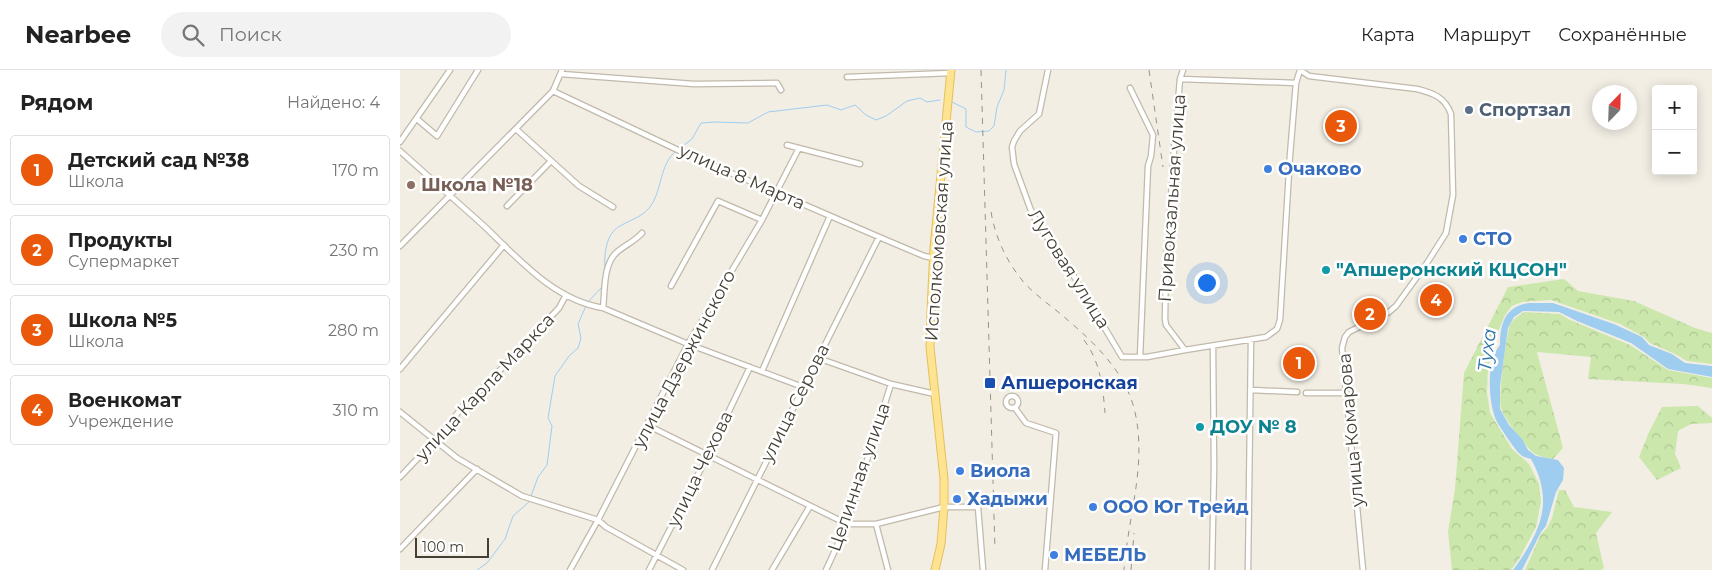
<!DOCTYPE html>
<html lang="ru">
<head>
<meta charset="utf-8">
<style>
  :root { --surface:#fff; --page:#f2f2f2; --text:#222; --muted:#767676; --line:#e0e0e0; --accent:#ea580c }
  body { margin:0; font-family:Montserrat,sans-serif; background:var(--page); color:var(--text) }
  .controls { position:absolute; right:15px; top:15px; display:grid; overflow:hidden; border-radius:5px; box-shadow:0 2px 12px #0003 }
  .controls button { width:45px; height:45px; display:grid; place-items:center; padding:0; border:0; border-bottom:1px solid var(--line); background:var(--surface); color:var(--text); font:25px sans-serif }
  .compass { position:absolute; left:1192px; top:15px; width:45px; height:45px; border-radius:50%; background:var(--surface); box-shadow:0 2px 12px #0003; rotate:23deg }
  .scale { position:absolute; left:15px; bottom:12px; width:74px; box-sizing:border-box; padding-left:5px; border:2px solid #443f34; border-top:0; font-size:14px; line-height:18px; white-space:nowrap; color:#443f34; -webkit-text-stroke:4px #fff; paint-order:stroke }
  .you { position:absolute; left:806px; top:212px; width:18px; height:18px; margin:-12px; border:4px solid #fff; border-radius:50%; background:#1a73e8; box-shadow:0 0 0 8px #1a73e833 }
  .badge { display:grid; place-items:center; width:32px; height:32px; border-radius:50%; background:var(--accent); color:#fff; font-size:16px; font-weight:700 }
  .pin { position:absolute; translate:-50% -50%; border:2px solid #fff; box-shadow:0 1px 5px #0006 }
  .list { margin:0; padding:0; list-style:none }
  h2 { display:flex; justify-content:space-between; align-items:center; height:65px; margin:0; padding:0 20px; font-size:21px }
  h2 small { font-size:16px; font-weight:400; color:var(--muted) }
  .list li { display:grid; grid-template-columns:32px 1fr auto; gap:15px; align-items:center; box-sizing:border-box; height:70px; margin:0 10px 10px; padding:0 10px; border:1px solid var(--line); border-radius:5px }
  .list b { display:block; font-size:19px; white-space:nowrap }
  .list p { margin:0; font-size:16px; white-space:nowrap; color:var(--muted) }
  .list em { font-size:16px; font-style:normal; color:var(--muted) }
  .icon { flex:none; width:28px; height:28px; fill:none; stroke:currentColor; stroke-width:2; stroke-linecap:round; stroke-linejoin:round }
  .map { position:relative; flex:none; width:1312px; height:500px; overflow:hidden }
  header { display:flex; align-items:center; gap:30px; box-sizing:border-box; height:70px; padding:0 25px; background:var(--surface); border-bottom:1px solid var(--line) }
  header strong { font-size:24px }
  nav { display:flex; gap:28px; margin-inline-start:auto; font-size:18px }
  .search { width:350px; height:45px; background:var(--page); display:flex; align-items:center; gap:12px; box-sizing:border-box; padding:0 18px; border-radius:28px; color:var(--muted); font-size:19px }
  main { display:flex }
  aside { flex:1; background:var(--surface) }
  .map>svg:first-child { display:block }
  .forest { fill:url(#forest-crowns) }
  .water { fill:#9fcdf0 }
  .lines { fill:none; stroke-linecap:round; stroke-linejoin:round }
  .stream { stroke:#9fcdf0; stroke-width:1 }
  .street-casing { stroke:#c1b9aa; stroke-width:7 }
  .primary-casing { stroke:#e4c061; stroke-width:9 }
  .street { stroke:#fff; stroke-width:4.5 }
  .primary { stroke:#fee391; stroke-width:7 }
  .rail { stroke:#949494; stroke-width:1; stroke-dasharray:6 6; stroke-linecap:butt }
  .service-dot { fill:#5c6f8a; stroke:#fff; stroke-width:2 }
  .shop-dot { fill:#3f7fe0; stroke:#fff; stroke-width:2 }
  .education-dot { fill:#8d6e63; stroke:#fff; stroke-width:2 }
  .culture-dot { fill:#0f9aa8; stroke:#fff; stroke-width:2 }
  .transit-dot { fill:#1a4fb4; stroke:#fff; stroke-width:2 }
  .labels { text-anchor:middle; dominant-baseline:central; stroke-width:5; stroke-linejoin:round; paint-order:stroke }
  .service-label { font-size:18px; font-weight:bold; fill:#4e5e75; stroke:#fff; text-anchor:start }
  .shop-label { font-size:18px; font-weight:bold; fill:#366cbe; stroke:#fff; text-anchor:start }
  .street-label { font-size:18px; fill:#443f34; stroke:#fff }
  .education-label { font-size:18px; font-weight:bold; fill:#785e54; stroke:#fff; text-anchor:start }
  .culture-label { font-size:18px; font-weight:bold; fill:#0d838f; stroke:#fff; text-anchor:start }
  .transit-label { font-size:18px; font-weight:bold; fill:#164399; stroke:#fff; text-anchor:start }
  .water-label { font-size:19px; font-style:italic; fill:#2d75b0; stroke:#fff }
</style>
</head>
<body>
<header>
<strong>Nearbee</strong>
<div class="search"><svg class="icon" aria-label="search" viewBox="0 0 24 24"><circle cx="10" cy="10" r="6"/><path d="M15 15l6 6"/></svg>Поиск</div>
<nav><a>Карта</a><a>Маршрут</a><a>Сохранённые</a></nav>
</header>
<main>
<aside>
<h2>Рядом<small>Найдено: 4</small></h2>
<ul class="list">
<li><span class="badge">1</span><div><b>Детский сад №38</b><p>Школа</p></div><em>170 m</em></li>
<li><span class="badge">2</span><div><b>Продукты</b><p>Супермаркет</p></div><em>230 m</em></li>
<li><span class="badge">3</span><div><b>Школа №5</b><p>Школа</p></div><em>280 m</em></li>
<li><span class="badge">4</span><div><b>Военкомат</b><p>Учреждение</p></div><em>310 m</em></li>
</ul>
</aside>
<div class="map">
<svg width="1312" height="500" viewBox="0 0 1312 500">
  <defs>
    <pattern id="forest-crowns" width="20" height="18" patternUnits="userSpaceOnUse" patternTransform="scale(1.25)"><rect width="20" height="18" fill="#cbe7ac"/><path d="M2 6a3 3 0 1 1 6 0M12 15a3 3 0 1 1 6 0" fill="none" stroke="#b0c795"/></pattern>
  </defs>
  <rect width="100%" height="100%" fill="#f2eee4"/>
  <!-- forest -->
  <path class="forest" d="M1164 209 1178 221 1234 231 1295 258 1312 263V294L1287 291 1275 284 1250 273 1244 267 1220 254 1151 230 1122 232 1112 236 1105 245 1092 277 1088 298 1087 323 1090 343 1112 379 1129 394 1139 414 1141 432 1136 457 1119 489 1111 500H1052L1048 462 1055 419 1064 303 1108 217Z
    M1124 242 1160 244 1168 249 1230 275 1268 300 1312 308V318L1283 314 1188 309 1191 287 1137 282 1163 378 1153 389C1147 388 1141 387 1135 384 1127 379 1103 347 1101 338 1098 328 1106 265 1110 255 1113 249 1118 246 1124 242Z
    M1298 336 1312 348V353L1291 354 1278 361 1275 384 1281 398 1257 410 1239 387 1249 362 1262 337Z
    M1159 420H1165L1174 437 1212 442 1196 463 1204 498 1201 500H1125L1141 464 1147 458 1152 448Z"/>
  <!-- water -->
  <path class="water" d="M1129 233H1153L1214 254 1242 267 1249 275 1272 284 1285 293 1312 296V307L1268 299 1231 273 1177 251 1159 242 1123 241 1114 247 1108 258 1100 316V339L1109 355 1122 369 1128 380 1136 386 1158 390 1164 398 1163 410 1156 422 1146 456 1141 462 1122 500H1113C1140 463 1155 432 1131 389 1127 388 1123 387 1120 384 1115 380 1099 356 1096 350 1088 331 1086 291 1100 275 1100 254 1105 236 1129 233Z"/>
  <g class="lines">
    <!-- stream -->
    <path class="stream" d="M552 32 566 39V57L576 62 589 61 594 56 597 37 604 20 606 0
      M279 79 292 69 301 53 314 52 348 53 368 42 427 35 441 40 455 35 466 45 476 50 486 46 507 31 520 28 527 32 540 30
      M205 201C204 186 205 164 220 156 232 149 245 146 252 134 262 118 260 94 276 81
      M188 232 202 217
      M131 426 138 407 147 395 152 356 148 348 155 306 169 286 178 278 181 268 178 254 186 236
      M77 500 87 493 105 469 113 446 129 432"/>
    <!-- street casing -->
    <g class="street-casing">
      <path id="street" d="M648 0 639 44 620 61 614 71 612 77 614 94 630 138 638 155 666 193 722 287H747L785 280 866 267 877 259 880 250 890 85 896 13 900 0
        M783 0 780 9 774 79 769 160 766 190 765 249 766 255 785 280
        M900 0 909 6 1017 19C1033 23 1045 27 1051 44L1053 125 1046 163 1027 193 996 236 989 242 949 262 945 267 942 278 963 500
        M161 4 294 14 377 13 381 20
        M447 7 551 3
        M780 9 896 13
        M730 18 753 65 751 86 748 96 740 287
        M153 21 280 81 479 167 524 186 534 188
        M17 49 37 66 78 0
        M116 59 179 116 213 137
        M0 72 50 0
        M387 75 460 94
        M0 81C28 106 55 130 83 155 118 188 153 230 203 238L288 274 403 317
        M107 136 151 91
        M0 176 153 21 162 0
        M271 216 318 131 362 150
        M203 238C205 221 203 194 217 182 225 175 234 172 242 163
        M418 288 491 314 535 324
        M0 299 104 175
        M362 301 430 146
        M852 320 897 322
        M906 323H946
        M606 332a6 6 0 1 1 12 0a6 6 0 1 1-12 0Z
        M615 338 626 353 656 363 645 500
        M0 342 57 388 122 426 198 450 206 457 283 500
        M247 355 447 454H476L544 437H578L583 500
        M0 407 20 386 33 377 62 337 83 318 159 238 166 225
        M476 454 488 500
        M0 479 77 399
        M170 500 198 450 288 274 362 150 399 78
        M249 500 308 385 350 297
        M312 500 479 167
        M372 500 410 436
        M426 500 447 454 491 314
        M812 500 814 398 813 276
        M848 500 851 270"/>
    </g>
    <!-- primary casing -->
    <g class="primary-casing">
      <path id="primary" d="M535 500 541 474 544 437V409L530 277 531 241 534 178 551 0"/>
    </g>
    <!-- street -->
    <use href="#street" class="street"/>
    <!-- primary -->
    <use href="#primary" class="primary"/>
    <!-- rail -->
    <path class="rail" d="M581 0 595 480
      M749 0 763 97
      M591 142C595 165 604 186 618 205 628 219 643 230 657 241 688 267 723 297 734 338 748 392 728 446 724 500
      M684 270C700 291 703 317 705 343
      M731 500 734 463"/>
  </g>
  <!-- markers -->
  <circle class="service-dot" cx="1069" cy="40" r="5"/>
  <g class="shop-dot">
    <circle cx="868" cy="99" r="5"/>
    <circle cx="1063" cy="169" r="5"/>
    <circle cx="560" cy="401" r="5"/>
    <circle cx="557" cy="429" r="5"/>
    <circle cx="693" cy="437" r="5"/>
    <circle cx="654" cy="485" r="5"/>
  </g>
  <circle class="education-dot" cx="11" cy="115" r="5"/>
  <g class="culture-dot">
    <circle cx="926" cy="200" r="5"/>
    <circle cx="800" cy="357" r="5"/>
  </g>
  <rect class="transit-dot" x="584" y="307" width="12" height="12" rx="2.5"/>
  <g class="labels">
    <!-- service labels -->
    <g class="service-label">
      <text x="1079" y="40">Спортзал</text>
    </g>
    <!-- shop labels -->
    <g class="shop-label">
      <text x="878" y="99">Очаково</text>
      <text x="1073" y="169">СТО</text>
      <text x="570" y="401">Виола</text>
      <text x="567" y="429">Хадыжи</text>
      <text x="703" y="437">ООО Юг Трейд</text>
      <text x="664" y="485">МЕБЕЛЬ</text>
    </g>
    <!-- street labels -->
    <g class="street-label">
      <text transform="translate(342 107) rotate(24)">улица 8 Марта</text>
      <text transform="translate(772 128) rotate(-86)">Привокзальная улица</text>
      <text transform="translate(539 161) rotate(-86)">Исполкомовская улица</text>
      <text transform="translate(669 199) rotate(58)">Луговая улица</text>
      <text transform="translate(284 289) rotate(-62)">улица Дзержинского</text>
      <text transform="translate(85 317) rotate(-47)">улица Карла Маркса</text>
      <text transform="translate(395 333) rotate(-63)">улица Серова</text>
      <text transform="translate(951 360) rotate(-95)">улица Комарова</text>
      <text transform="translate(300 399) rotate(-64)">улица Чехова</text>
      <text transform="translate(459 407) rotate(-71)">Целинная улица</text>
    </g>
    <!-- education labels -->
    <g class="education-label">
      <text x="21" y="115">Школа №18</text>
    </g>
    <!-- culture labels -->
    <g class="culture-label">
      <text x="936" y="200">"Апшеронский КЦСОН"</text>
      <text x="810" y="357">ДОУ № 8</text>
    </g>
    <!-- transit labels -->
    <g class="transit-label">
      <text x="601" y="313">Апшеронская</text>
    </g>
    <!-- water labels -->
    <g class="water-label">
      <text transform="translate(1087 280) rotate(-83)">Туха</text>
    </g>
  </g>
</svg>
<div class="controls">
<button>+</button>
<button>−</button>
</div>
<svg class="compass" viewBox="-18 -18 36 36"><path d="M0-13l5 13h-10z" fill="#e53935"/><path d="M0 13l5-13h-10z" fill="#767676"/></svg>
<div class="scale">100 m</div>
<div class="you"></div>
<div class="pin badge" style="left:899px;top:293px">1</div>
<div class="pin badge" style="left:970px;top:244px">2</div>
<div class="pin badge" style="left:941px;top:56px">3</div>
<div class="pin badge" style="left:1036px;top:230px">4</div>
</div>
</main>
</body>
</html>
